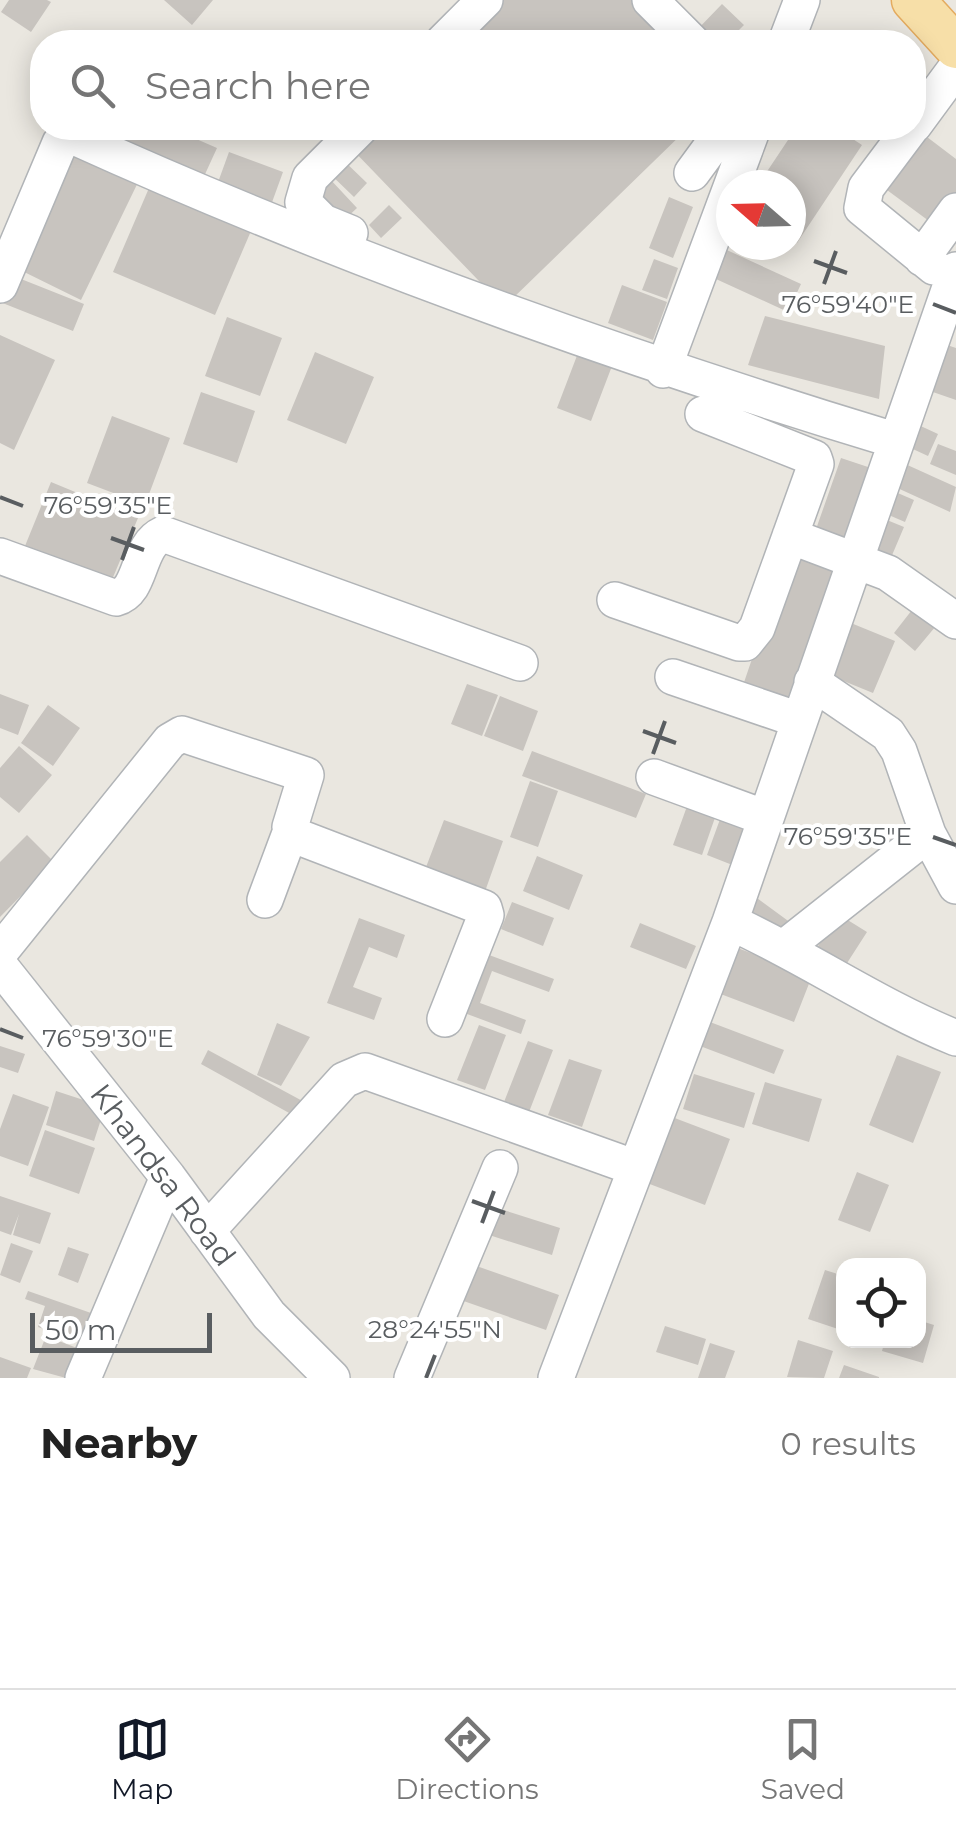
<!DOCTYPE html>
<html lang="en">
<head>
<meta charset="utf-8">
<style>
  :root { --surface:#fff; --page:#f6f6f6; --text:#222; --muted:#767676; --line:#e0e0e0; --accent:#111827 }
  body { margin:0; font-family:Montserrat,sans-serif; background:var(--page); color:var(--text) }
  .controls { position:absolute; right:30px; bottom:30px; display:grid; overflow:hidden; border-radius:20px; box-shadow:0 5px 25px #0003 }
  .controls button { width:90px; height:90px; display:grid; place-items:center; padding:0; border:0; border-bottom:2px solid var(--line); background:var(--surface); color:var(--text); font:50px sans-serif }
  .compass { position:absolute; left:716px; top:170px; width:90px; height:90px; border-radius:50%; background:var(--surface); box-shadow:0 5px 25px #0003; rotate:290deg }
  .scale { position:absolute; left:30px; bottom:25px; width:182px; box-sizing:border-box; padding-left:10px; border:5px solid #595d60; border-top:0; font-size:28px; line-height:35px; white-space:nowrap; color:#595d60; -webkit-text-stroke:8px #fff; paint-order:stroke }
  .list { margin:0; padding:0; list-style:none }
  h2 { display:flex; justify-content:space-between; align-items:center; height:130px; margin:0; padding:0 40px; font-size:42px }
  h2 small { font-size:32px; font-weight:400; color:var(--muted) }
  .icon { flex:none; width:55px; height:55px; fill:none; stroke:currentColor; stroke-width:2; stroke-linecap:round; stroke-linejoin:round }
  .map { position:relative; flex:none; width:956px; height:1378px; overflow:hidden }
  .search { position:absolute; background:var(--surface); box-shadow:0 5px 25px #0003; left:30px; right:30px; top:30px; height:110px; display:flex; align-items:center; gap:25px; box-sizing:border-box; padding:0 35px; border-radius:40px; color:var(--muted); font-size:38px }
  .sheet { height:310px; background:var(--surface) }
  nav { display:flex; justify-content:space-around; align-items:center; box-sizing:border-box; height:140px; border-top:2px solid var(--line); background:var(--surface); font-size:28px; color:var(--muted) }
  nav a { display:grid; justify-items:center; gap:5px }
  nav .on { color:var(--accent) }
  .map>svg:first-child { display:block }
  .building { fill:#c8c4bf }
  .lines { fill:none; stroke-linecap:round; stroke-linejoin:round }
  .minor-casing { stroke:#b1b4b7; stroke-width:38 }
  .major-casing { stroke:#e4ab5f; stroke-width:45 }
  .minor { stroke:#fff; stroke-width:35 }
  .major { stroke:#f7dfa8; stroke-width:42 }
  .ticks { fill:none; stroke:#595d60; stroke-width:4 }
  .labels { text-anchor:middle; dominant-baseline:central; stroke-width:8; stroke-linejoin:round; paint-order:stroke }
  .street-label { font-size:30px; fill:#595d60; stroke:#fff }
  .ticks-label { font-size:25px; text-anchor:middle; fill:#595d60; stroke:#fff; stroke-width:8; stroke-linejoin:round; paint-order:stroke }
</style>
</head>
<body>
<div class="map">
<svg width="956" height="1378" viewBox="0 0 956 1378">
  <rect width="100%" height="100%" fill="#eae7e0"/>
  <!-- building -->
  <path class="building" d="M9 0H47L51 2 31 32 1 12Z
    M164 0H213L192 25Z
    M500 0H633L674 42H456Z
    M722 4 744 25 727 42H706L695 32Z
    M91 128H171L217 148 201 183Z
    M369 128H688L504 307 350 147Z
    M796 128H836L862 145 797 243 791 239V185H758Z
    M927 137 956 159V193L933 224 887 190Z
    M73 138 143 172 81 300 12 266Z
    M229 152 283 172 267 216 213 196Z
    M340 157 367 183 354 197 327 171Z
    M329 178 357 208 342 222 314 191Z
    M152 181 254 224 215 315 113 272Z
    M669 197 693 207 673 258 649 248Z
    M389 205 402 218 381 238 369 225Z
    M718 246 801 284 788 312 705 274Z
    M654 259 678 268 667 299 642 290Z
    M11 275 84 304 73 331 0 302Z
    M622 285 667 302 653 340 608 323Z
    M765 316 885 346 879 399 748 365Z
    M227 317 282 338 260 396 205 376Z
    M0 335 55 360 14 450 0 443Z
    M947 345 956 348V400L930 391Z
    M315 352 374 377 346 444 287 420Z
    M578 353 612 366 591 421 557 408Z
    M201 392 255 411 237 463 183 444Z
    M112 416 170 438 145 505 87 483Z
    M912 422 938 434 928 456 902 444Z
    M938 444 956 451V475L930 464Z
    M841 458 874 469 848 543 815 532Z
    M903 463 956 487 950 512 893 486Z
    M51 482 138 518 111 582 25 546Z
    M893 491 914 500 905 522 884 513Z
    M882 518 904 527 890 560 868 552Z
    M793 539 841 556 787 713 739 697Z
    M919 601 941 620 915 651 894 633Z
    M846 621 895 641 873 693 824 673Z
    M467 684 498 695 482 736 451 724Z
    M0 694 29 705 18 735 0 728Z
    M500 696 538 711 523 751 484 736Z
    M48 705 80 728 53 766 21 743Z
    M19 746 52 775 19 813 0 797V768Z
    M532 751 646 794 636 818 522 776Z
    M530 781 558 791 538 847 510 837Z
    M690 798 718 809 702 855 673 845Z
    M723 811 757 823 740 868 707 855Z
    M444 820 503 841 483 897 423 875Z
    M27 835 54 862 0 917V862Z
    M537 856 583 875 569 910 523 891Z
    M757 898 791 923 777 941 743 916Z
    M512 902 554 918 543 946 501 929Z
    M838 914 867 932 840 974 812 956Z
    M359 918 405 935 397 958 369 947 353 987 382 998 374 1020 327 1003Z
    M640 923 696 946 686 969 630 947Z
    M735 947 812 976 794 1022 718 993Z
    M481 952 554 979 549 992 492 971 480 1003 526 1020 521 1034 459 1011Z
    M710 1022 784 1050 774 1074 700 1046Z
    M277 1023 310 1037 281 1086 257 1075Z
    M479 1025 506 1035 485 1090 457 1080Z
    M528 1041 553 1050 529 1112 504 1102Z
    M0 1046 25 1054 18 1073 0 1067Z
    M208 1050 308 1104 300 1119 201 1064Z
    M897 1055 941 1072 913 1143 869 1125Z
    M569 1059 602 1070 582 1127 548 1115Z
    M694 1074 755 1093 744 1128 683 1109Z
    M765 1082 822 1099 809 1142 752 1124Z
    M56 1091 105 1107 94 1141 46 1125Z
    M13 1094 49 1107 28 1166 0 1156V1129Z
    M672 1117 730 1139 705 1205 647 1183Z
    M45 1130 95 1148 79 1194 29 1176Z
    M857 1172 889 1185 870 1232 838 1220Z
    M0 1196 51 1213 40 1244 13 1235 19 1214 11 1235 0 1231Z
    M494 1207 560 1228 552 1255 486 1234Z
    M11 1243 33 1251 20 1283 0 1275Z
    M68 1247 89 1254 78 1283 58 1275Z
    M468 1263 559 1295 546 1330 455 1298Z
    M825 1270 844 1276V1331L808 1319Z
    M28 1291 91 1313 81 1342 38 1327 45 1306 25 1299Z
    M918 1320 934 1325 923 1363 882 1351 885 1340H918Z
    M665 1326 706 1339 698 1365 656 1352Z
    M46 1336 77 1348 66 1378 33 1369Z
    M798 1340 833 1351 824 1378 787 1377Z
    M710 1343 735 1351 725 1378H698Z
    M0 1357 31 1368 27 1378H0Z
    M844 1365 879 1377V1378H839Z"/>
  <g class="lines">
    <!-- minor casing -->
    <g class="minor-casing">
      <path id="minor" d="M650 0 692 42
        M443 42 485 0
        M786 42 802 0
        M914 125 956 68
        M911 128 866 188 862 208 934 267
        M692 173 725 128
        M350 233 323 222 303 202 310 178 360 128
        M922 258 956 211
        M0 285 60 143 72 136C339 257 614 355 894 440
        M663 370 753 128
        M790 536 888 573 956 621
        M0 556 116 598C143 591 136 546 163 534L520 663
        M615 600 739 643H745L757 628 816 464 814 458 703 414
        M673 677 799 720
        M812 682 888 734 899 751 928 834 956 886
        M654 777 766 818
        M265 900 290 833
        M730 922C807 957 877 1006 956 1038
        M785 947 928 834
        M0 952 170 741 182 734 306 775 290 827 296 836 484 908 486 915 445 1019
        M0 966 168 1177 269 1315 332 1378
        M207 1231 344 1080 365 1071 633 1167
        M83 1378 168 1177
        M412 1378 500 1168
        M556 1378 730 922 956 270"/>
    </g>
    <!-- major casing -->
    <g class="major-casing">
      <path id="major" d="M913 0 956 47"/>
    </g>
    <!-- minor -->
    <use href="#minor" class="minor"/>
    <!-- major -->
    <use href="#major" class="major"/>
  </g>
  <!-- ticks -->
  <path class="ticks" d="M814 261 847 273M824 284 836 251M933 304 956 313M0 497 23 506M111 538 144 550M122 560 134 527M643 731 676 743M653 754 665 721M933 837 956 845M0 1029 23 1038M472 1201 505 1213M482 1223 494 1191M426 1378 435 1355"/>
  <g class="labels">
    <!-- street labels -->
    <g class="street-label">
      <text transform="translate(163 1175) rotate(53)">Khandsa Road</text>
    </g>
  </g>
  <g class="ticks-label">
    <text x="848" y="313">76°59'40"E</text>
    <text x="108" y="514">76°59'35"E</text>
    <text x="848" y="845">76°59'35"E</text>
    <text x="108" y="1047">76°59'30"E</text>
    <text x="435" y="1338">28°24'55"N</text>
  </g>
</svg>
<div class="controls">
<button><svg class="icon" aria-label="locate" viewBox="0 0 24 24"><circle cx="12" cy="12" r="6"/><path d="M12 2v4M12 18v4M2 12h4M18 12h4"/></svg></button>
</div>
<svg class="compass" viewBox="-18 -18 36 36"><path d="M0-13l5 13h-10z" fill="#e53935"/><path d="M0 13l5-13h-10z" fill="#767676"/></svg>
<div class="scale">50 m</div>
<div class="search"><svg class="icon" aria-label="search" viewBox="0 0 24 24"><circle cx="10" cy="10" r="6"/><path d="M15 15l6 6"/></svg>Search here</div>
</div>
<section class="sheet">
<h2>Nearby<small>0 results</small></h2>
<ul class="list">
</ul>
</section>
<nav>
<a class="on"><svg class="icon" aria-label="map" viewBox="0 0 24 24"><path d="M3 6l6-2 6 2 6-2v14l-6 2-6-2-6 2zM9 4v14M15 6v14"/></svg>Map</a>
<a><svg class="icon" aria-label="directions" viewBox="0 0 24 24"><path d="M12 3l9 9-9 9-9-9zM9 14v-3h6M13 9l2 2-2 2"/></svg>Directions</a>
<a><svg class="icon" aria-label="saved" viewBox="0 0 24 24"><path d="M7 4h10v16l-5-4-5 4z"/></svg>Saved</a>
</nav>
</body>
</html>
